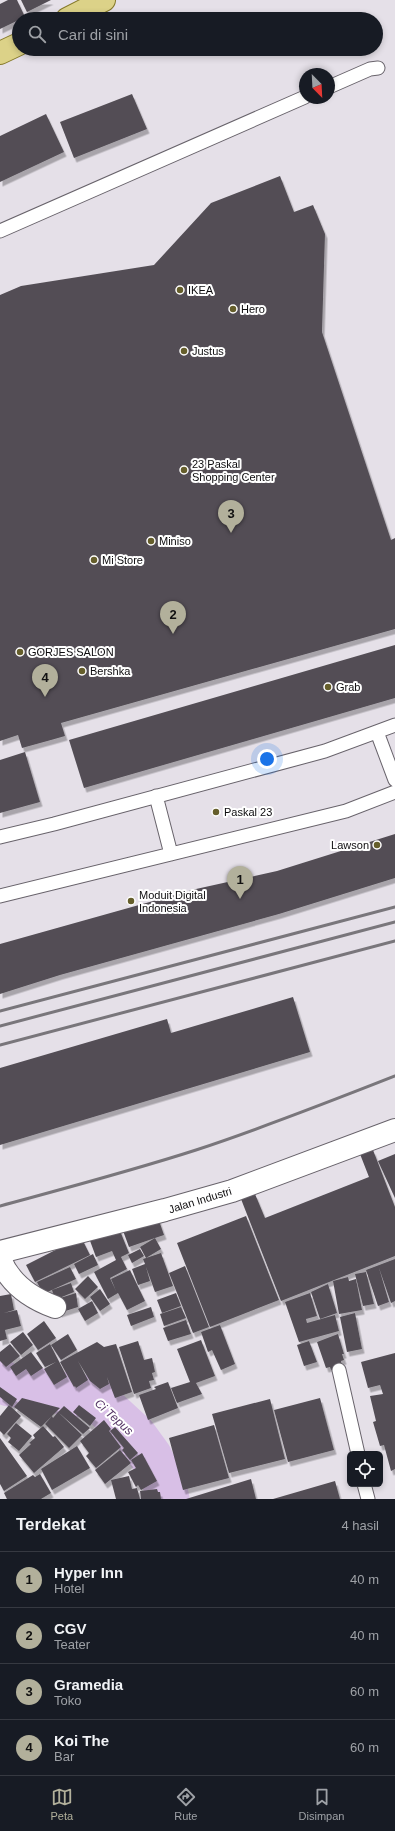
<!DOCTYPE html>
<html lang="id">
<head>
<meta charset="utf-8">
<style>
  :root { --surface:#171b24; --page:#242831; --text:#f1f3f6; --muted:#9ea1a6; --line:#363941; --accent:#b2b09b }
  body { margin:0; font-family:Arial,sans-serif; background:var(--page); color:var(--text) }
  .controls { position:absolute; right:12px; bottom:12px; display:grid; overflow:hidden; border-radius:6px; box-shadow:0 2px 6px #0003 }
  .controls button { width:36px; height:36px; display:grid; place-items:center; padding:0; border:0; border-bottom:1px solid var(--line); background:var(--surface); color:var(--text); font:20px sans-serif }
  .compass { position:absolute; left:299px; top:68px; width:36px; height:36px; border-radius:50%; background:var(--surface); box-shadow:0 2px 6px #0003; rotate:156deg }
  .you { position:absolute; left:267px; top:759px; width:14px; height:14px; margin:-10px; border:3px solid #fff; border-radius:50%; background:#1a73e8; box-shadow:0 0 0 6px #1a73e833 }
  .badge { display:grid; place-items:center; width:26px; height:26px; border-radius:50%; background:var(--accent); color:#111; font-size:13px; font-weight:700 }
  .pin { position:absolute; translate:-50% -33px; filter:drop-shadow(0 1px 2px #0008) }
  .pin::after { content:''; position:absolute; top:21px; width:14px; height:12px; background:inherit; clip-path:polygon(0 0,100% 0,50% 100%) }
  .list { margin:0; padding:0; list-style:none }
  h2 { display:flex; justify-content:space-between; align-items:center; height:52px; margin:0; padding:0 16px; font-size:17px }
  h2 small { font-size:13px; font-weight:400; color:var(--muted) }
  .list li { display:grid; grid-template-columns:26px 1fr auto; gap:12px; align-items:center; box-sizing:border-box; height:56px; padding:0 16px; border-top:1px solid var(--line) }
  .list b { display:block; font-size:15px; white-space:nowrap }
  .list p { margin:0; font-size:13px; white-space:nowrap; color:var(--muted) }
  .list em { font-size:13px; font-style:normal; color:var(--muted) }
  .icon { flex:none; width:22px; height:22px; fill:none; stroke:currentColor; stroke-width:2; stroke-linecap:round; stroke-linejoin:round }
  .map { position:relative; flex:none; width:395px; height:1499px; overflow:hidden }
  .search { position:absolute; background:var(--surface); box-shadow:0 2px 6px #0003; left:12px; right:12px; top:12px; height:44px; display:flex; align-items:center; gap:10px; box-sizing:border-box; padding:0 14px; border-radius:22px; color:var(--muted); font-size:15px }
  .sheet { height:276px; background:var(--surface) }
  nav { display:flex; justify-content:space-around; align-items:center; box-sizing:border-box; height:56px; border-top:1px solid var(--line); background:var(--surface); font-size:11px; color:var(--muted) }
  nav a { display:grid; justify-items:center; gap:2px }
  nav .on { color:var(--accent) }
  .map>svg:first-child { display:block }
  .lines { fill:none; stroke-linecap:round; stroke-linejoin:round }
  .river { stroke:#d8bfe6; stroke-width:43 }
  .building { fill:#534e55; filter:url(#shadow) }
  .lane-casing { stroke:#68636b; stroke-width:15 }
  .street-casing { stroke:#68636b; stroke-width:24 }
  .primary-casing { stroke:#857929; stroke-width:24 }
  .lane { stroke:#fff; stroke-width:13 }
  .street { stroke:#fff; stroke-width:22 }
  .primary { stroke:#dcd288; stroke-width:22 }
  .rail { stroke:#79767b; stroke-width:3 }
  .poi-dot { fill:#655e2b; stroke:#fff; stroke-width:1.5 }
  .labels { text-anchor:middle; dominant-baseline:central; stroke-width:4; stroke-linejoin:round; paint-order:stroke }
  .poi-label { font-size:11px; fill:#0d0c0e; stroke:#fff; text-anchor:start }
  .street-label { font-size:11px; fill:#0d0c0e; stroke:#fff }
  .water-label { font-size:12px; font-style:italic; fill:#553566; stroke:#fff }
</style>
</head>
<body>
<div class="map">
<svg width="395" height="1499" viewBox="0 0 395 1499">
  <defs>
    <filter id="shadow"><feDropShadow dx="2.5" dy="4.5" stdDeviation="0" flood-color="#0004"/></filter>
  </defs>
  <rect width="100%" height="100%" fill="#e5e0e8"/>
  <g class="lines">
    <!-- river -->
    <path class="river" d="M0 1380 9 1385 95 1398 135 1435 151 1457 165 1485 168 1499"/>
  </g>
  <!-- building -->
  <path class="building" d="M8 0H17L25 17 0 29V4Z
    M21 0H51L27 12Z
    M132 94 147 129 74 158 60 122Z
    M46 114 64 152 0 182V136Z
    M280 176 294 212 313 205 325 234 322 332 391 540 395 538V629L61 723 65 736 51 740 22 748 18 735 0 741V295L21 286 154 265 211 203Z
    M395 645V698L84 788 69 740Z
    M25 752 40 802 0 813V760Z
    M395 834V878L279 914 60 975 0 994V944L196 889 277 871Z
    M293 997 310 1052 0 1145V1068L167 1019 171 1033Z
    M373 1150 395 1207V1256L281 1301 241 1199 255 1194 265 1218 369 1177 360 1154Z
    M395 1154V1198L378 1161Z
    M157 1215 164 1235 155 1238 161 1249 146 1258 140 1247 155 1238 129 1247 122 1228Z
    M246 1216 279 1300 210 1327 177 1243Z
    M118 1226 129 1253 121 1257 127 1269 110 1278 116 1291 111 1279 130 1270 145 1301 127 1310 118 1293 108 1299 94 1272 116 1260 112 1251 96 1257 89 1238Z
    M81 1237 90 1255 35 1282 26 1265Z
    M140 1249 144 1256 132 1263 128 1255Z
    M161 1253 173 1286 155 1292 146 1267 150 1281 138 1285 132 1269 145 1264 143 1259Z
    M93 1254 98 1265 79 1274 74 1264Z
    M395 1259V1301L391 1303 379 1268 389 1302 378 1306 366 1270Z
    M185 1266 209 1327 193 1333 169 1273Z
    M70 1267 76 1279 43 1294 37 1282Z
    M366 1272 374 1304 363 1306 355 1274Z
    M88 1276 98 1287 85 1299 75 1289Z
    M348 1277 349 1281 356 1279 362 1310 339 1314 333 1281Z
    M71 1283 74 1292 57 1299 76 1293 78 1307 59 1313 52 1290Z
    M328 1284 337 1313 320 1319 311 1292Z
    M100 1289 110 1304 100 1311 90 1297Z
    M176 1293 181 1306 162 1313 157 1300Z
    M310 1293 317 1316 306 1319 307 1323 335 1315 339 1331 299 1342 285 1302Z
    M11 1294 14 1310 4 1313 17 1310 21 1326 5 1330 7 1339 0 1341V1296Z
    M92 1301 98 1313 85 1321 78 1309Z
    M151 1307 154 1317 131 1326 127 1315Z
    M181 1307 186 1318 164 1326 160 1314Z
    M355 1313 362 1349 347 1352 340 1317Z
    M186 1320 191 1334 168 1341 163 1328Z
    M44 1321 56 1338 38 1350 27 1334Z
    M220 1325 235 1364 221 1370 212 1350 208 1352 201 1332Z
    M23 1332 33 1345 21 1355 10 1342Z
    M68 1334 77 1350 61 1360 51 1345Z
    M338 1334 344 1354H342L344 1360 341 1361 342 1367 331 1370 330 1367 326 1368 317 1342Z
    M201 1340 215 1376 196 1383 202 1394 177 1403 171 1388 190 1382 177 1349Z
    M138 1341 144 1360 152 1358 155 1372 152 1373 154 1380 149 1381 151 1388 134 1394 119 1347Z
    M309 1341 317 1362 304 1366 297 1345Z
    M97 1342 104 1347 116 1344 132 1392 115 1398 107 1377 109 1384 100 1389 90 1381 78 1361 88 1380 76 1388 75 1386 74 1387 60 1362Z
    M10 1344 20 1356 6 1367 0 1361V1352Z
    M50 1344 67 1377 54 1385 44 1369 56 1362 45 1367 36 1353Z
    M31 1352 43 1368 31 1376 26 1369 16 1376 10 1367Z
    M395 1353V1469L391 1471 384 1445 380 1446 373 1422 376 1421 370 1396 383 1394 380 1385 368 1388 361 1362Z
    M168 1382 178 1408 148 1420 139 1395 156 1389 154 1387Z
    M0 1387 17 1399 12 1407 0 1397Z
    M22 1398 60 1408 41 1427 14 1407Z
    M320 1398 334 1450 288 1462 274 1410Z
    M270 1399 285 1459 229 1473 212 1414Z
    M9 1405 21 1416 4 1435 0 1431V1416Z
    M79 1405 96 1418 90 1426 73 1412Z
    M64 1406 90 1428 83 1434 58 1412Z
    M58 1412 82 1435 69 1448 45 1424 52 1416 53 1418Z
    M104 1420 111 1429 109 1431 121 1447 96 1468 86 1456 89 1453 80 1441Z
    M16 1423 32 1436 19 1451 8 1442 11 1438 7 1434Z
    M214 1425 229 1478 183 1490 169 1438Z
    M43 1426 53 1437 55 1436 64 1447 34 1473 19 1455 31 1444 29 1443 35 1438 33 1435Z
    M115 1427 138 1453 130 1460 122 1450 124 1448 110 1431Z
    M0 1438 27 1476 4 1491 0 1484Z
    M77 1446 90 1468 52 1490 41 1469Z
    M120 1450 131 1463 105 1484 95 1470Z
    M142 1453 157 1481 141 1490 138 1485 136 1487 128 1472 136 1468 131 1460Z
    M40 1474 51 1493 41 1499H7L4 1493 33 1475 35 1477Z
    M129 1476 132 1489 137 1488 140 1499H116L111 1480Z
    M251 1479 256 1499H186Z
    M335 1481 340 1499H273Z
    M157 1489 158 1492H160L161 1499H141L140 1491Z"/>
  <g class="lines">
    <!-- lane casing -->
    <g class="lane-casing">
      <path id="lane" d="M329 87 370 69 378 68
        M0 231 305 97
        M377 732 395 780
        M156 796 171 854
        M0 837 54 824 325 751 395 725
        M0 896 346 811 395 792
        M339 1370 358 1454
        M364 1484 368 1499"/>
    </g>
    <!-- street casing -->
    <g class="street-casing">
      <path id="street" d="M0 1252 165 1210 232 1191 395 1130
        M0 1259C10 1284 30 1298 55 1307"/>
    </g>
    <!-- primary casing -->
    <g class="primary-casing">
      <path id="primary" d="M67 19 104 0
        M0 53 19 44"/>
    </g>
    <!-- lane -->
    <use href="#lane" class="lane"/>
    <!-- street -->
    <use href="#street" class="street"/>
    <!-- primary -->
    <use href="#primary" class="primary"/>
    <!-- rail -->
    <path class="rail" d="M0 1011 395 907
      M0 1026 395 922
      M0 1045 395 941
      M0 1206C66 1188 131 1171 196 1150 263 1128 329 1102 395 1076"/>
  </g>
  <!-- markers -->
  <g class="poi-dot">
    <circle cx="180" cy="290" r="4"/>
    <circle cx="233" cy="309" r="4"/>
    <circle cx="184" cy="351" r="4"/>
    <circle cx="184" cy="470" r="4"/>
    <circle cx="151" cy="541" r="4"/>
    <circle cx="94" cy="560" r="4"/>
    <circle cx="20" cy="652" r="4"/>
    <circle cx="82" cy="671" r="4"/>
    <circle cx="328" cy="687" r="4"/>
    <circle cx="216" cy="812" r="4"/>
    <circle cx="377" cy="845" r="4"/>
    <circle cx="131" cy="901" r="4"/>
  </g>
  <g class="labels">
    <!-- poi labels -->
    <g class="poi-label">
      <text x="188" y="290">IKEA</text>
      <text x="241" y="309">Hero</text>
      <text x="192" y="351">Justus</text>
      <text x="192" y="464">23 Paskal<tspan x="192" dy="13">Shopping Center</tspan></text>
      <text x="159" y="541">Miniso</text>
      <text x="102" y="560">Mi Store</text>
      <text x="28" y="652">GORJES SALON</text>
      <text x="90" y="671">Bershka</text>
      <text x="336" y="687">Grab</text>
      <text x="224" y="812">Paskal 23</text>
      <text x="369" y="845" text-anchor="end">Lawson</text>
      <text x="139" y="895">Moduit Digital<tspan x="139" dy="13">Indonesia</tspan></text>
    </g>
    <!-- street labels -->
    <g class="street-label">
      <text transform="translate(200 1200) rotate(-17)">Jalan Industri</text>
    </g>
    <!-- water labels -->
    <g class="water-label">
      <text transform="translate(114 1417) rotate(42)">Ci Tepus</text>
    </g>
  </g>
</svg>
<div class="controls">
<button><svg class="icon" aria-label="locate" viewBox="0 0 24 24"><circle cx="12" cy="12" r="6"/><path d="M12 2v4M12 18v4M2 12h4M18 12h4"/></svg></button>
</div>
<svg class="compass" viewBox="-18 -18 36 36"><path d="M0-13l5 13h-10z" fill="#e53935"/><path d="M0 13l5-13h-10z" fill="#9ea1a6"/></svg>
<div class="you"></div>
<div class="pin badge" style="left:240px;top:899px">1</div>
<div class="pin badge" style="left:173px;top:634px">2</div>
<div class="pin badge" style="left:231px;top:533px">3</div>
<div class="pin badge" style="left:45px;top:697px">4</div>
<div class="search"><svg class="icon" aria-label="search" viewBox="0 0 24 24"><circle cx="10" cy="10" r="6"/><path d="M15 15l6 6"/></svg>Cari di sini</div>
</div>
<section class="sheet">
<h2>Terdekat<small>4 hasil</small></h2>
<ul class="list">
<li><span class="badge">1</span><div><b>Hyper Inn</b><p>Hotel</p></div><em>40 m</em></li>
<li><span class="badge">2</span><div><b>CGV</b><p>Teater</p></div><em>40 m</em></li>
<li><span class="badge">3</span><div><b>Gramedia</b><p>Toko</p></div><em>60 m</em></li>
<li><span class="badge">4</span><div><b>Koi The</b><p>Bar</p></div><em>60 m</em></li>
</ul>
</section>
<nav>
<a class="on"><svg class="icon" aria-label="map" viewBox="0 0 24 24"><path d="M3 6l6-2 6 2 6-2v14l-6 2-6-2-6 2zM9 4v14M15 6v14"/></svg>Peta</a>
<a><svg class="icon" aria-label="directions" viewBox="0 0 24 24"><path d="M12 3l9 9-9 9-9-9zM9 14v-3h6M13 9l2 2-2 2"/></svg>Rute</a>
<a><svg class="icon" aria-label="saved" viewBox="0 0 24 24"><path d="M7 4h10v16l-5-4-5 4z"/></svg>Disimpan</a>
</nav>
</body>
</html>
